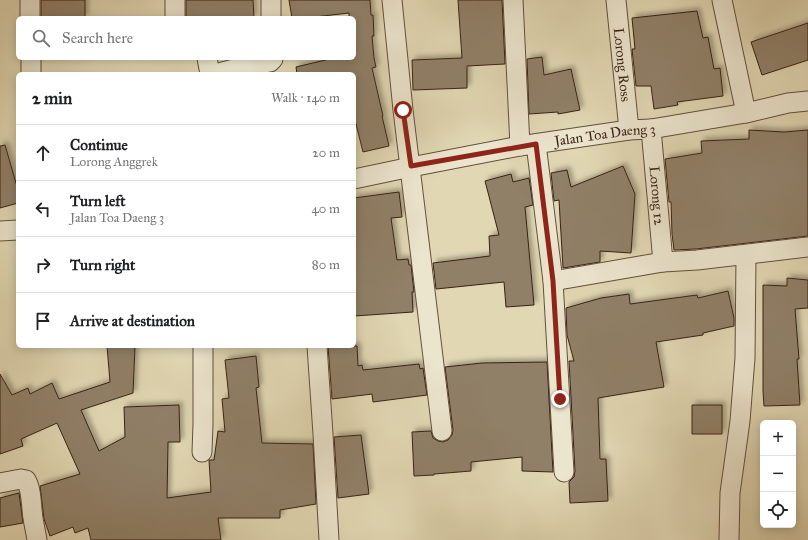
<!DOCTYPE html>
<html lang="en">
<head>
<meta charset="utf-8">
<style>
  :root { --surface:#fff; --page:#f6f6f6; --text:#202124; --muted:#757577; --line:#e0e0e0 }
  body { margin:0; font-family:"IM FELL Great Primer",serif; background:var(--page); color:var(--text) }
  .controls { position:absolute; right:12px; bottom:12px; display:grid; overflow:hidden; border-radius:6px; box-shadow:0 2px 10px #0003 }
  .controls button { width:36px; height:36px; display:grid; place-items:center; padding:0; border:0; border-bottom:1px solid var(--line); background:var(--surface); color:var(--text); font:20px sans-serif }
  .stop { position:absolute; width:12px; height:12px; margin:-9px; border:3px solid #8f2418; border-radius:50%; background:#fff }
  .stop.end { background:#8f2418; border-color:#fff; box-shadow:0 1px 4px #0008 }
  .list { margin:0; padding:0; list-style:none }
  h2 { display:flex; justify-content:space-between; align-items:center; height:52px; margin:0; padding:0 16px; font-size:17px }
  h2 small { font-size:13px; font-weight:400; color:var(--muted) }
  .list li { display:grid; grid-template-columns:26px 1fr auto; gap:12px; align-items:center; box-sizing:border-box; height:56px; padding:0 16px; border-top:1px solid var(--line) }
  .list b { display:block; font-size:15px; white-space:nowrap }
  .list p { margin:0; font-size:13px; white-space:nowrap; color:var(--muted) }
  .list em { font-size:13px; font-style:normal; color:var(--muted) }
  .icon { flex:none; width:22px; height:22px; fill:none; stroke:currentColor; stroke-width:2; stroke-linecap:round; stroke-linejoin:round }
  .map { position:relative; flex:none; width:808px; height:540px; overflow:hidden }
  .search { position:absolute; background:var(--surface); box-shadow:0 2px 10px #0003; left:16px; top:16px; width:340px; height:44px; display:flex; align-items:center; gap:10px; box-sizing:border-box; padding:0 14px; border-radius:6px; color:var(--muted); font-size:15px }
  .panel { position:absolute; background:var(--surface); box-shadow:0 2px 10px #0003; left:16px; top:72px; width:340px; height:276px; border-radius:6px }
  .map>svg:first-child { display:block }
  .building { fill:#908067; stroke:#382215; filter:url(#shadow) }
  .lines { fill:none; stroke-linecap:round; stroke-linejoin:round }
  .street-casing { stroke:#624f3c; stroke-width:21 }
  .street { stroke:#ece5ce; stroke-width:19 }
  .route { stroke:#8f2418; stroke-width:5 }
  .labels { text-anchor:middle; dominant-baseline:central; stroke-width:3; stroke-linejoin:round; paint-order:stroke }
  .street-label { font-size:14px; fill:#382215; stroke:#ece5ce }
</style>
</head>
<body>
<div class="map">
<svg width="808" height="540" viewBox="0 0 808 540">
  <defs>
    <filter id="shadow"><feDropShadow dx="3.5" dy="-3.5" stdDeviation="2" flood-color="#0004"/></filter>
  </defs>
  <rect width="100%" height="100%" fill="#e1d7b3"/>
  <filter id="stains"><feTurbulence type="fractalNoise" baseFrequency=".005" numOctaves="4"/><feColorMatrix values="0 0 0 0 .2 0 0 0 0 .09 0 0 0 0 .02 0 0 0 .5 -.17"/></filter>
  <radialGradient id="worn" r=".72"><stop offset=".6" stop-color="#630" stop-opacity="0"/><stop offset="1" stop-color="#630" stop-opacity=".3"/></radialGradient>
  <!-- building -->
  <path class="building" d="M41 0H85V18H41Z
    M186 0H253L254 18H186Z
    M289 0H370L371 15H373L374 36H372L374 58 376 67 372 68 383 116H382L389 146 363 152 354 116V74H297L296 67 334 58H354V18H349V13L306 18H292Z
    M458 0H502L505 64 467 66V88L413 90 412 60 462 58Z
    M697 11 703 38 708 37 714 69 720 68 723 96 677 102 678 105 654 109 651 86H636L632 49H635L632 18Z
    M808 23V60L762 75 751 42Z
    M542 57 544 75 571 69 580 110 558 114V112L529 114 527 59Z
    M749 130 784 132 808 130V236L696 249 674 250 672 234 671 202H669L665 159 702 153 701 141 749 139Z
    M5 145 18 190V203L0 208V146Z
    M623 166 635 194 631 253 600 251V262L563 268 559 200 554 201 551 173 567 170 571 187Z
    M511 174 513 182 529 178 533 205 525 207 534 305 506 307 504 282 436 289 433 263 490 256 489 236 499 235 485 181Z
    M399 192 402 217 391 218 397 260 408 259 409 265H411L414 292H412L413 312 354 316V198Z
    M787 278 808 280V308L795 309 799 359H797L800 405 764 406 763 391V285L787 286Z
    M728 291 734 318V326L703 333V335L656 342 664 387 598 398 600 459H606L608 501 570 503 569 482 574 477 575 471 569 361H574L567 335 566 308 601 298 629 294 630 304 697 295 698 298Z
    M107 346H135L133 393 81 410 99 451 125 437 124 407 179 405 180 442H168L167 498 211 492 209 460H214L218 431 225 432 222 399 229 398 225 360 256 356 259 387 256 388 262 443 313 444 316 504 280 510V518H218L221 540H91L88 528 75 533 73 527 50 536 44 519 40 486 80 474 57 423 21 439 23 446 0 454V374L12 395 28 388 30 394 52 383 59 399 110 382Z
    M328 346H357L358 366 362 365 363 370 419 364 420 369 423 368 427 395 373 402 372 394 332 399Z
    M547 362 553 472 522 471V457L471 462V471L434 474V475L414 476 412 432 431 431 433 438 438 441 443 442 448 440 452 435 453 430 445 367 482 363Z
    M692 405H722V434H692Z
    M361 435 369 494 338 498 334 437Z
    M19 493 23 523 0 527V498Z"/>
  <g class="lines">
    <!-- street casing -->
    <g class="street-casing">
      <g id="street">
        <path d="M30 0V18"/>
        <path d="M175 0V18"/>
        <path d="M271 0V18"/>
        <path d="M392 0 403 110 442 431"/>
        <path d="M513 0 520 146"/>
        <path id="s1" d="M616 0 629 130"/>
        <path d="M722 0 746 113"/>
        <path d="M31 58V74"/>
        <path d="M207 58 210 74"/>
        <path d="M215 74 242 67 270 62 273 59V58"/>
        <path id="s2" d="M651 129 663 262"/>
        <path d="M536 144 553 281 564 472"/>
        <path id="s3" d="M354 179 411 167 520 146 629 130 651 129 746 113 788 103 808 101"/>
        <path d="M0 231 18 230"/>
        <path d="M553 281 663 262 697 260 808 247"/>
        <path d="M317 346 323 434 329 540"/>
        <path d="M202 452 203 424V346"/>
        <path d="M0 483 21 479 26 480C32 490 31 506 33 518 34 525 36 533 37 540"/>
        <path d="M729 540 730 493 740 421 745 358 746 255"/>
      </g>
    </g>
    <!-- street -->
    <use href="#street" class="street"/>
  </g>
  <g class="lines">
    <!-- route -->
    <path class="route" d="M403 110 411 166 536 144 553 281 560 399"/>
  </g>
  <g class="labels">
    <!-- street labels -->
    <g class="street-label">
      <text stroke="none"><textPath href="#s1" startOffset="65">Lorong Ross</textPath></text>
      <text stroke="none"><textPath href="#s3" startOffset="255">Jalan Toa Daeng 3</textPath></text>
      <text stroke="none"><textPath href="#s2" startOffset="67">Lorong 12</textPath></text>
    </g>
  </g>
  <rect width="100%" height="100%" filter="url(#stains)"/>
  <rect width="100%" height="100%" fill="url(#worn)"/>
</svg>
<div class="controls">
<button>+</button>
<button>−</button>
<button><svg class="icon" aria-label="locate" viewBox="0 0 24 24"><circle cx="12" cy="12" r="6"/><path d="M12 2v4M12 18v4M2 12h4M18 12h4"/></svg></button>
</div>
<div class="stop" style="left:403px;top:110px"></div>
<div class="stop end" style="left:560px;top:399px"></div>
<div class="search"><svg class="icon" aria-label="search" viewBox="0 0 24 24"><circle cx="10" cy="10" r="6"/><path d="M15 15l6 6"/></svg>Search here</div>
<section class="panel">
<h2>2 min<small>Walk · 140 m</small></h2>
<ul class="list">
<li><svg class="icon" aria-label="ahead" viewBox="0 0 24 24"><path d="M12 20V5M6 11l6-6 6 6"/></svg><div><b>Continue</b><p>Lorong Anggrek</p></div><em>20 m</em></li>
<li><svg class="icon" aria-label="left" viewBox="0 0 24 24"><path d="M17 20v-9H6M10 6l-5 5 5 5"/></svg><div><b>Turn left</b><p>Jalan Toa Daeng 3</p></div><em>40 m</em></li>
<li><svg class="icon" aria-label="right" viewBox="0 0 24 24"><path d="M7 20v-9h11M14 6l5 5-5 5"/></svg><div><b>Turn right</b></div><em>80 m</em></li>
<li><svg class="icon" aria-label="arrive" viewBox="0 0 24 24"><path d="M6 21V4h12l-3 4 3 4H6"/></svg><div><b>Arrive at destination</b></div></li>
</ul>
</section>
</div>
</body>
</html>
